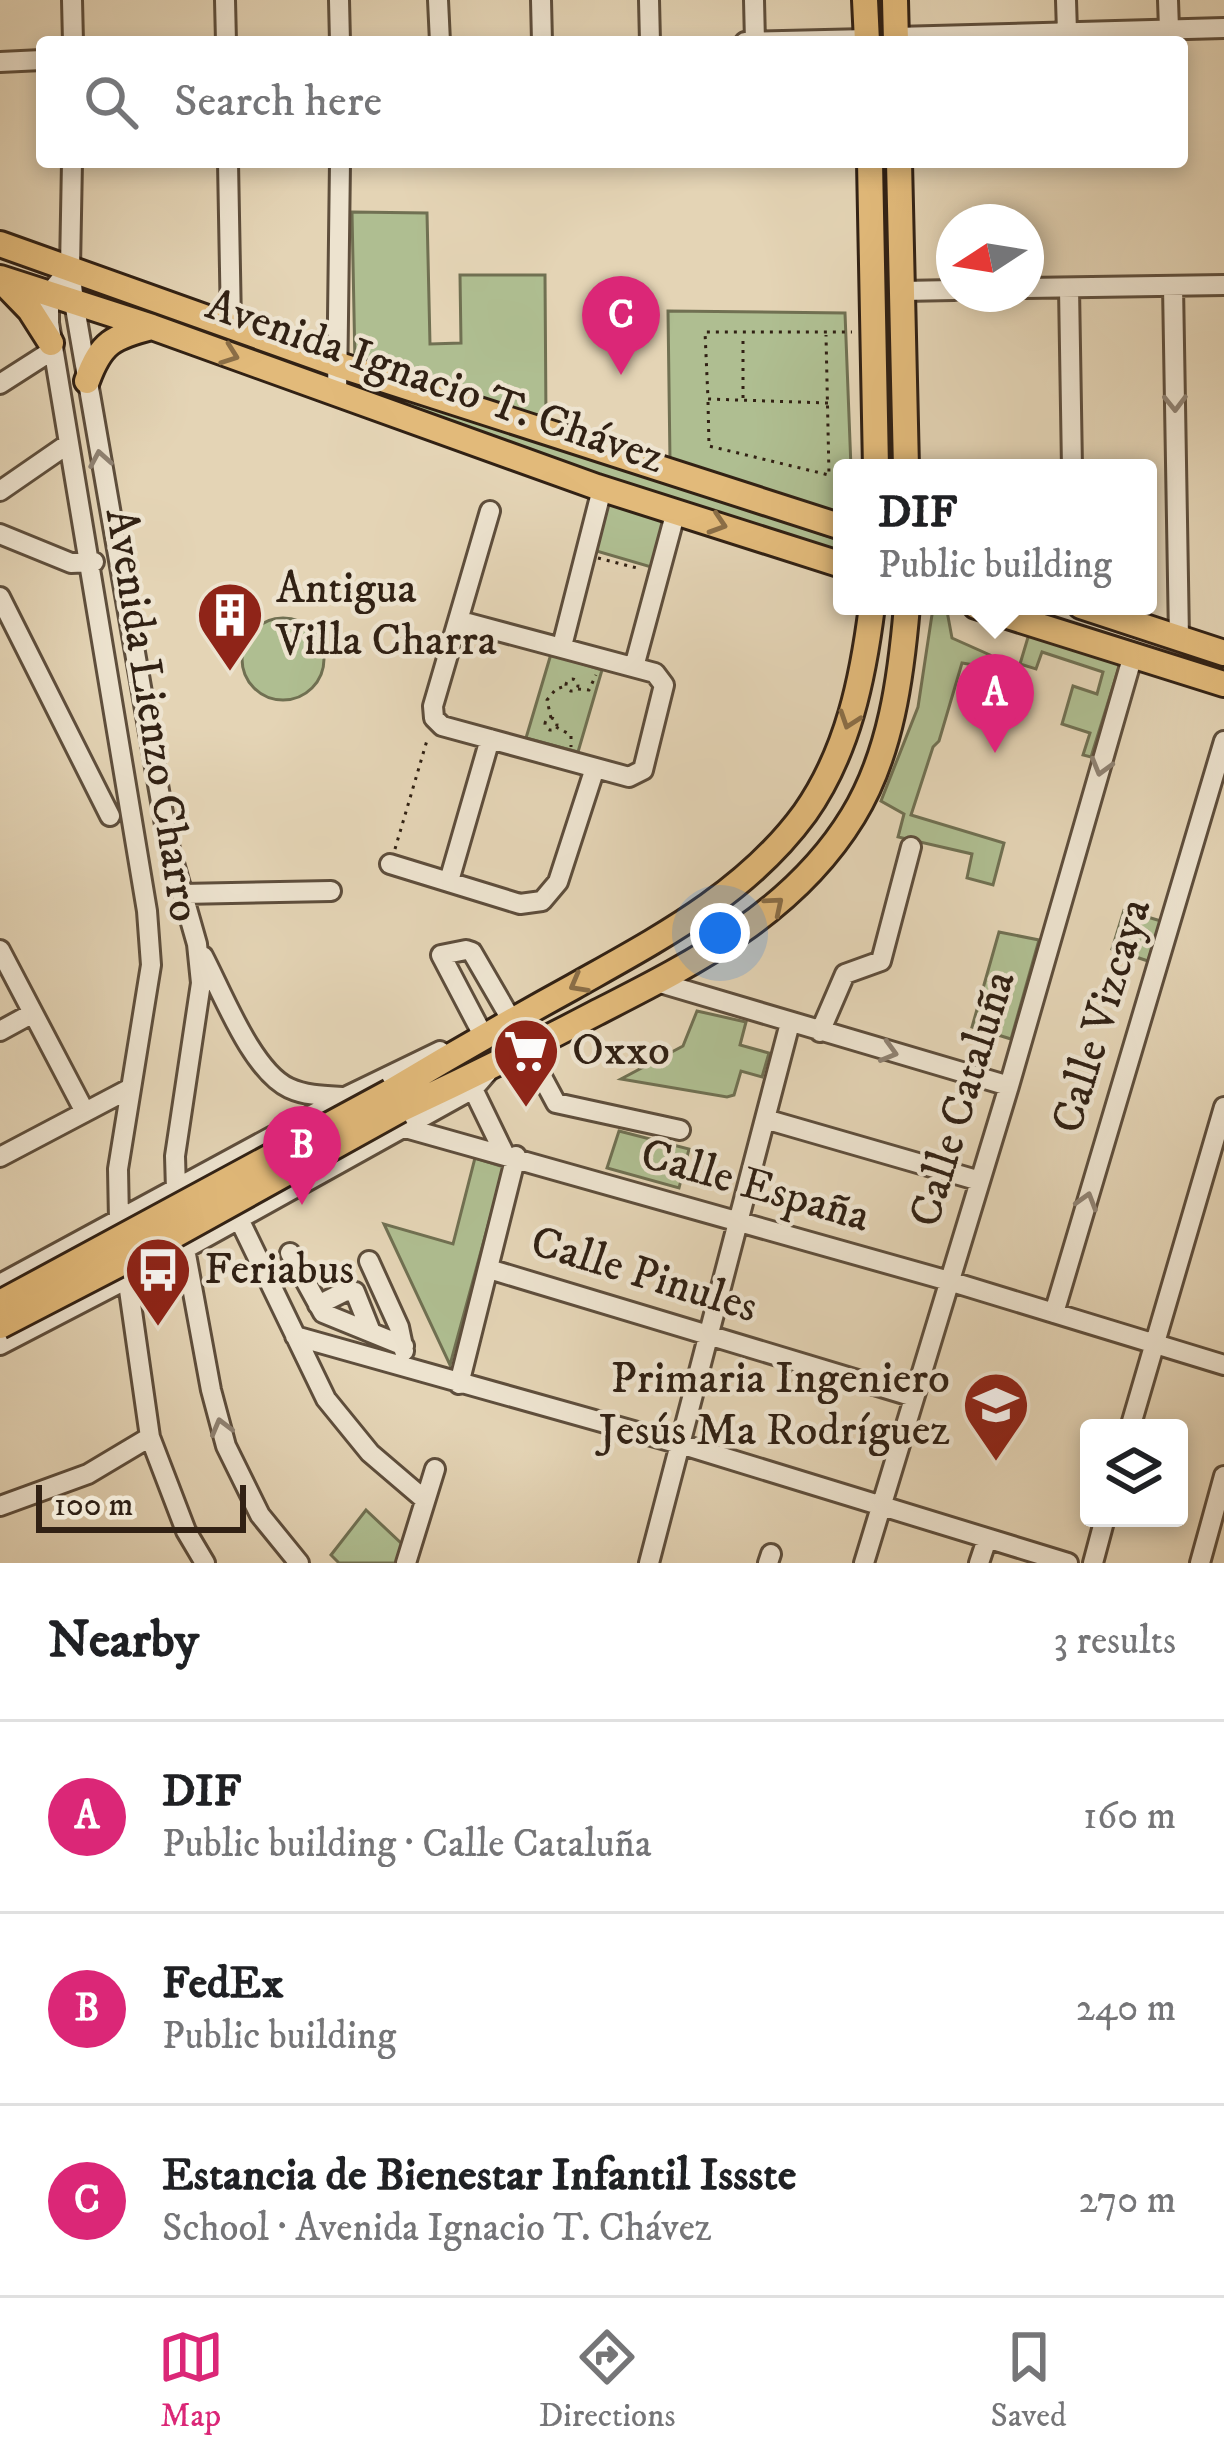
<!DOCTYPE html>
<html lang="en">
<head>
<meta charset="utf-8">
<style>
  :root { --surface:#fff; --page:#f2f2f2; --text:#202124; --muted:#757577; --line:#e0e0e0; --accent:#db2777 }
  body { margin:0; font-family:"IM FELL DW Pica",serif; background:var(--page); color:var(--text) }
  .controls { position:absolute; right:36px; bottom:36px; display:grid; overflow:hidden; border-radius:12px; box-shadow:0 6px 18px #0003 }
  .controls button { width:108px; height:108px; display:grid; place-items:center; padding:0; border:0; border-bottom:3px solid var(--line); background:var(--surface); color:var(--text); font:60px sans-serif }
  .compass { position:absolute; left:936px; top:204px; width:108px; height:108px; border-radius:50%; background:var(--surface); box-shadow:0 6px 18px #0003; rotate:258deg }
  .scale { position:absolute; left:36px; bottom:30px; width:210px; box-sizing:border-box; padding-left:12px; border:6px solid #312114; border-top:0; font-size:33px; line-height:42px; white-space:nowrap; color:#312114; -webkit-text-stroke:9px #ede3cf; paint-order:stroke }
  .you { position:absolute; left:720px; top:933px; width:42px; height:42px; margin:-30px; border:9px solid #fff; border-radius:50%; background:#1a73e8; box-shadow:0 0 0 18px #1a73e833 }
  .badge { display:grid; place-items:center; width:78px; height:78px; border-radius:50%; background:var(--accent); color:#fff; font-size:39px; font-weight:700 }
  .pin { position:absolute; translate:-50% -99px; filter:drop-shadow(0 3px 6px #0008) }
  .pin::after { content:''; position:absolute; top:63px; width:42px; height:36px; background:inherit; clip-path:polygon(0 0,100% 0,50% 100%) }
  .popup { position:absolute; left:833px; top:459px; width:324px; height:156px; box-sizing:border-box; display:grid; place-content:center; border-radius:12px; background:var(--surface); filter:drop-shadow(0 3px 9px #0005); font-size:39px; white-space:nowrap; color:var(--muted) }
  .popup b { font-size:45px; color:var(--text) }
  .popup::after { content:''; position:absolute; left:50%; top:100%; margin-left:-24px; border:24px solid transparent; border-top-color:var(--surface) }
  .list { margin:0; padding:0; list-style:none }
  h2 { display:flex; justify-content:space-between; align-items:center; height:156px; margin:0; padding:0 48px; font-size:51px }
  h2 small { font-size:39px; font-weight:400; color:var(--muted) }
  .list li { display:grid; grid-template-columns:78px 1fr auto; gap:36px; align-items:center; box-sizing:border-box; height:192px; padding:0 48px; border-top:3px solid var(--line) }
  .list b { display:block; font-size:45px; white-space:nowrap }
  .list p { margin:0; font-size:39px; white-space:nowrap; color:var(--muted) }
  .list em { font-size:39px; font-style:normal; color:var(--muted) }
  .icon { flex:none; width:66px; height:66px; fill:none; stroke:currentColor; stroke-width:2; stroke-linecap:round; stroke-linejoin:round }
  .map { position:relative; flex:none; width:1224px; height:1563px; overflow:hidden }
  .search { position:absolute; background:var(--surface); box-shadow:0 6px 18px #0003; left:36px; right:36px; top:36px; height:132px; display:flex; align-items:center; gap:30px; box-sizing:border-box; padding:0 42px; border-radius:12px; color:var(--muted); font-size:45px }
  .sheet { height:732px; background:var(--surface) }
  nav { display:flex; justify-content:space-around; align-items:center; box-sizing:border-box; height:168px; border-top:3px solid var(--line); background:var(--surface); font-size:33px; color:var(--muted) }
  nav a { display:grid; justify-items:center; gap:6px }
  nav .on { color:var(--accent) }
  .map>svg:first-child { display:block }
  .green { fill:#afbe91; stroke:#707052; stroke-width:3 }
  .lines { fill:none; stroke-linecap:round; stroke-linejoin:round }
  .minor-casing { stroke:#5e4e3c; stroke-width:24 }
  .major-casing { stroke:#312114; stroke-width:30 }
  .path { stroke:#312114; stroke-width:3; stroke-dasharray:3 6; stroke-linecap:butt }
  .minor { stroke:#ede3cf; stroke-width:18 }
  .major { stroke:#e2ba7a; stroke-width:24 }
  .major-bridge-casing { stroke:#312114; stroke-width:30; stroke-linecap:butt }
  .major-bridge { stroke:#e2ba7a; stroke-width:24 }
  .oneway { stroke:#8a6e47 }
  .oneway2 { stroke:#8f8272 }
  .labels { text-anchor:middle; dominant-baseline:central; stroke-width:9; stroke-linejoin:round; paint-order:stroke }
  .street-label { font-size:45px; fill:#312114; stroke:#ede3cf }
  .poi-label { font-size:45px; fill:#312114; stroke:#ede3cf; text-anchor:start }
</style>
</head>
<body>
<div class="map">
<svg width="1224" height="1563" viewBox="0 0 1224 1563">
  <rect width="100%" height="100%" fill="#e4d4b5"/>
  <filter id="stains"><feTurbulence type="fractalNoise" baseFrequency=".00167" numOctaves="4"/><feColorMatrix values="0 0 0 0 .2 0 0 0 0 .09 0 0 0 0 .02 0 0 0 .5 -.17"/></filter>
  <radialGradient id="worn" r=".72"><stop offset=".6" stop-color="#630" stop-opacity="0"/><stop offset="1" stop-color="#630" stop-opacity=".3"/></radialGradient>
  <!-- green -->
  <path class="green" d="M352 212 427 213 430 344 461 343 460 275H545L546 421 355 364Z
    M668 311 845 313 851 468H842V517L670 461Z
    M363 380 842 541V552L677 502 360 393Z
    M607 501 666 521 651 567 593 550Z
    M933 608 947 611 952 638 990 655 986 667 962 663 939 741 933 747 911 815 1004 843 993 885 967 878 972 854 898 837 904 814 881 801 918 707Z
    M242 659a41 41 0 1 1 82 0a41 41 0 1 1-82 0Z
    M1029 634 1120 664 1091 757 1083 755 1090 733 1062 724 1073 686 1097 694 1103 672 1042 652 1036 669 1020 664Z
    M551 654 602 670 578 752 526 738Z
    M1124 910 1161 921 1148 961 1112 949Z
    M999 932 1039 940 1011 1039 972 1027Z
    M697 1011 746 1022 740 1045 769 1053 762 1077 741 1071 734 1095 727 1097 621 1079 683 1046Z
    M619 1131 689 1149 679 1188 607 1168Z
    M475 1158 504 1167 450 1365 384 1224 453 1244Z
    M366 1510 402 1544 397 1563H339L331 1555Z"/>
  <g class="lines">
    <!-- minor casing -->
    <g class="minor-casing">
      <path id="minor" d="M72 0 73 42
        M225 0 226 42
        M339 0 340 42
        M438 0 440 42
        M541 0 542 42
        M649 0 650 42
        M754 0 755 42
        M1066 0 1067 32
        M1168 0 1169 29
        M896 37 1224 28
        M745 42 867 39
        M0 62 42 60
        M72 162 70 268 74 302 168 842 197 944 201 983 175 1156 176 1190 185 1249 211 1390 226 1446 260 1515 299 1563
        M228 162 231 324
        M70 268 49 294V323L147 911 151 965 118 1169 119 1220 150 1437 186 1531 205 1563
        M1173 286 1179 638
        M1026 288 1224 285
        M1069 288 1072 468
        M902 291 954 290
        M0 384 53 350
        M337 395 340 162
        M0 491 68 444
        M0 534 71 563 94 562
        M0 597 110 816
        M459 626 468 623 655 673 664 685 643 770 629 777 442 726 434 718 433 706 490 511
        M562 646 602 489
        M634 667 676 511
        M390 864 520 904 542 901 558 882 595 768
        M449 881 490 739
        M182 894 331 891
        M0 950 85 1112
        M203 956C222 992 252 1071 289 1088 306 1096 326 1096 345 1097
        M657 982 1009 1086
        M0 1031 33 1013
        M820 1032 845 974 881 961 911 847
        M484 1037 441 955 466 950 472 952 512 1021
        M527 1049 556 1103 680 1130
        M473 1089 504 1153
        M765 1119 980 1181
        M402 1127 949 1281 1224 1365
        M0 1157 129 1089
        M239 1219 326 1399 370 1453 425 1500
        M290 1253 323 1313 404 1346
        M369 1261 399 1327 404 1351
        M489 1269 914 1397
        M0 1284 345 1097 440 1051
        M318 1305 346 1291 355 1292 371 1332
        M1054 1313 1224 741
        M295 1336 680 1444 1068 1563
        M0 1345 185 1249 473 1089 487 1073
        M459 1384 516 1156
        M1130 1428 1224 1107
        M0 1506 88 1474 150 1437
        M406 1563 435 1469
        M649 1563 790 1023
        M768 1563 771 1554
        M864 1563 1009 1086 1133 655
        M979 1563 987 1539
        M1093 1563 1105 1518
        M1200 1563 1224 1476"/>
    </g>
    <!-- major casing -->
    <g class="major-casing">
      <path id="major" d="M865 0 867 42
        M895 0 896 42
        M870 162 876 468
        M899 162 906 468
        M0 244 339 365 842 527
        M0 278 152 327 597 487 842 565
        M2 281 30 310 51 343
        M87 381C101 342 113 337 152 327
        M976 606 1224 684
        M1081 606 1224 653
        M390 1092C450 1056 511 1021 573 987 658 939 746 894 805 813 848 752 863 678 872 606
        M400 1110C466 1079 531 1047 596 1013 694 963 794 913 853 816 891 754 901 677 907 606"/>
    </g>
    <!-- path -->
    <path class="path" d="M743 398V335
      M708 402 709 446 829 475 826 335
      M828 403 708 399 705 332H852
      M598 558 641 569
      M566 685a6 6 0 1 1 12 0a6 6 0 1 1-12 0Z
      M578 689 589 690 596 675
      M545 724a6 6 0 1 1 12 0a6 6 0 1 1-12 0Z
      M551 718 547 700 556 689 566 686
      M556 727 571 735V747
      M395 849 428 737"/>
    <!-- minor -->
    <use href="#minor" class="minor"/>
    <!-- major -->
    <use href="#major" class="major"/>
    <!-- major-bridge casing -->
    <g class="major-bridge-casing">
      <path id="major-bridge" d="M0 1303 390 1092
        M0 1326 166 1240 400 1110"/>
    </g>
    <!-- major-bridge -->
    <use href="#major-bridge" class="major-bridge"/>
  </g>
  <!-- one-way arrows -->
  <defs><path id="oneway-chevron" d="M-2-3.5L2.5 0L-2 3.5" fill="none" stroke-width="1.6" stroke-linecap="round" stroke-linejoin="round" transform="scale(3)"/></defs>
  <g class="oneway">
    <use href="#oneway-chevron" transform="translate(230 355) rotate(20)"/>
    <use href="#oneway-chevron" transform="translate(718 524) rotate(18)"/>
    <use href="#oneway-chevron" transform="translate(849 720) rotate(109)"/>
    <use href="#oneway-chevron" transform="translate(775 905) rotate(-40)"/>
    <use href="#oneway-chevron" transform="translate(578 984) rotate(151)"/>
  </g>
  <g class="oneway2">
    <use href="#oneway-chevron" transform="translate(1175 403) rotate(89)"/>
    <use href="#oneway-chevron" transform="translate(100 459) rotate(-100)"/>
    <use href="#oneway-chevron" transform="translate(1101 767) rotate(106)"/>
    <use href="#oneway-chevron" transform="translate(889 1052) rotate(16)"/>
    <use href="#oneway-chevron" transform="translate(1087 1201) rotate(-73)"/>
    <use href="#oneway-chevron" transform="translate(221 1427) rotate(-105)"/>
  </g>
  <!-- icons -->
  <defs>
    <g id="building-pin" transform="scale(3.45)"><path d="M0 17L-7.5 6A9.5 9.5 0 1 1 7.5 6Z" fill="#8f2418" stroke="#ede3cf"/><path d="M-4-6H4V6H1V3H-1V6H-4ZM-2.5-4.3h1.7v1.8h-1.7ZM.8-4.3h1.7v1.8H.8ZM-2.5-1h1.7V.8h-1.7ZM.8-1h1.7V.8H.8Z" fill="#fff"/></g>
    <g id="supermarket-pin" transform="scale(3.45)"><path d="M0 17L-7.5 6A9.5 9.5 0 1 1 7.5 6Z" fill="#8f2418" stroke="#ede3cf"/><path d="M-6-5.5h2.5l.6 2H6L4.5 2H-2.5L-4.4-4H-6ZM-1.5 3.2a1.3 1.3 0 1 0 .1 0ZM3 3.2a1.3 1.3 0 1 0 .1 0Z" fill="#fff"/></g>
    <g id="bus-pin" transform="scale(3.45)"><path d="M0 17L-7.5 6A9.5 9.5 0 1 1 7.5 6Z" fill="#8f2418" stroke="#ede3cf"/><path d="M-5-6H5V4H4V6H2V4H-2V6H-4V4H-5ZM-3.5-4V0h7V-4ZM-3.5 1.2v1.5H-2V1.2ZM2 1.2v1.5H3.5V1.2Z" fill="#fff"/></g>
    <g id="school-pin" transform="scale(3.45)"><path d="M0 17L-7.5 6A9.5 9.5 0 1 1 7.5 6Z" fill="#8f2418" stroke="#ede3cf"/><path d="M0-5L7-2L0 1L-7-2ZM-4 1L0 2.5L4 1V4Q0 6-4 4Z" fill="#fff"/></g>
  </defs>
  <g fill-rule="evenodd">
    <use href="#building-pin" x="230" y="615"/>
    <use href="#supermarket-pin" x="526" y="1051"/>
    <use href="#bus-pin" x="158" y="1270"/>
    <use href="#school-pin" x="996" y="1405"/>
  </g>
  <g class="labels">
    <!-- street labels -->
    <g class="street-label">
      <text transform="translate(435 382) rotate(19)">Avenida Ignacio T. Chávez</text>
      <text transform="translate(152 715) rotate(81)">Avenida Lienzo Charro</text>
      <text transform="translate(1102 1016) rotate(-73)">Calle Vizcaya</text>
      <text transform="translate(963 1099) rotate(-73)">Calle Cataluña</text>
      <text transform="translate(755 1186) rotate(16)">Calle España</text>
      <text transform="translate(644 1275) rotate(17)">Calle Pinules</text>
    </g>
    <!-- poi labels -->
    <g class="poi-label">
      <text x="276" y="589">Antigua<tspan x="276" dy="52">Villa Charra</tspan></text>
      <text x="572" y="1051">Oxxo</text>
      <text x="204" y="1270">Feriabus</text>
      <text x="950" y="1379" text-anchor="end">Primaria Ingeniero<tspan x="950" dy="52">Jesús Ma Rodríguez</tspan></text>
    </g>
  </g>
  <rect width="100%" height="100%" filter="url(#stains)"/>
  <rect width="100%" height="100%" fill="url(#worn)"/>
</svg>
<div class="controls">
<button><svg class="icon" aria-label="layers" viewBox="0 0 24 24"><path d="M12 4l9 5-9 5-9-5zM3 14l9 5 9-5"/></svg></button>
</div>
<svg class="compass" viewBox="-18 -18 36 36"><path d="M0-13l5 13h-10z" fill="#e53935"/><path d="M0 13l5-13h-10z" fill="#757577"/></svg>
<div class="scale">100 m</div>
<div class="you"></div>
<div class="pin badge" style="left:995px;top:753px">A</div>
<div class="popup"><b>DIF</b>Public building</div>
<div class="pin badge" style="left:302px;top:1205px">B</div>
<div class="pin badge" style="left:621px;top:375px">C</div>
<div class="search"><svg class="icon" aria-label="search" viewBox="0 0 24 24"><circle cx="10" cy="10" r="6"/><path d="M15 15l6 6"/></svg>Search here</div>
</div>
<section class="sheet">
<h2>Nearby<small>3 results</small></h2>
<ul class="list">
<li><span class="badge">A</span><div><b>DIF</b><p>Public building · Calle Cataluña</p></div><em>160 m</em></li>
<li><span class="badge">B</span><div><b>FedEx</b><p>Public building</p></div><em>240 m</em></li>
<li><span class="badge">C</span><div><b>Estancia de Bienestar Infantil Issste</b><p>School · Avenida Ignacio T. Chávez</p></div><em>270 m</em></li>
</ul>
</section>
<nav>
<a class="on"><svg class="icon" aria-label="map" viewBox="0 0 24 24"><path d="M3 6l6-2 6 2 6-2v14l-6 2-6-2-6 2zM9 4v14M15 6v14"/></svg>Map</a>
<a><svg class="icon" aria-label="directions" viewBox="0 0 24 24"><path d="M12 3l9 9-9 9-9-9zM9 14v-3h6M13 9l2 2-2 2"/></svg>Directions</a>
<a><svg class="icon" aria-label="saved" viewBox="0 0 24 24"><path d="M7 4h10v16l-5-4-5 4z"/></svg>Saved</a>
</nav>
</body>
</html>
